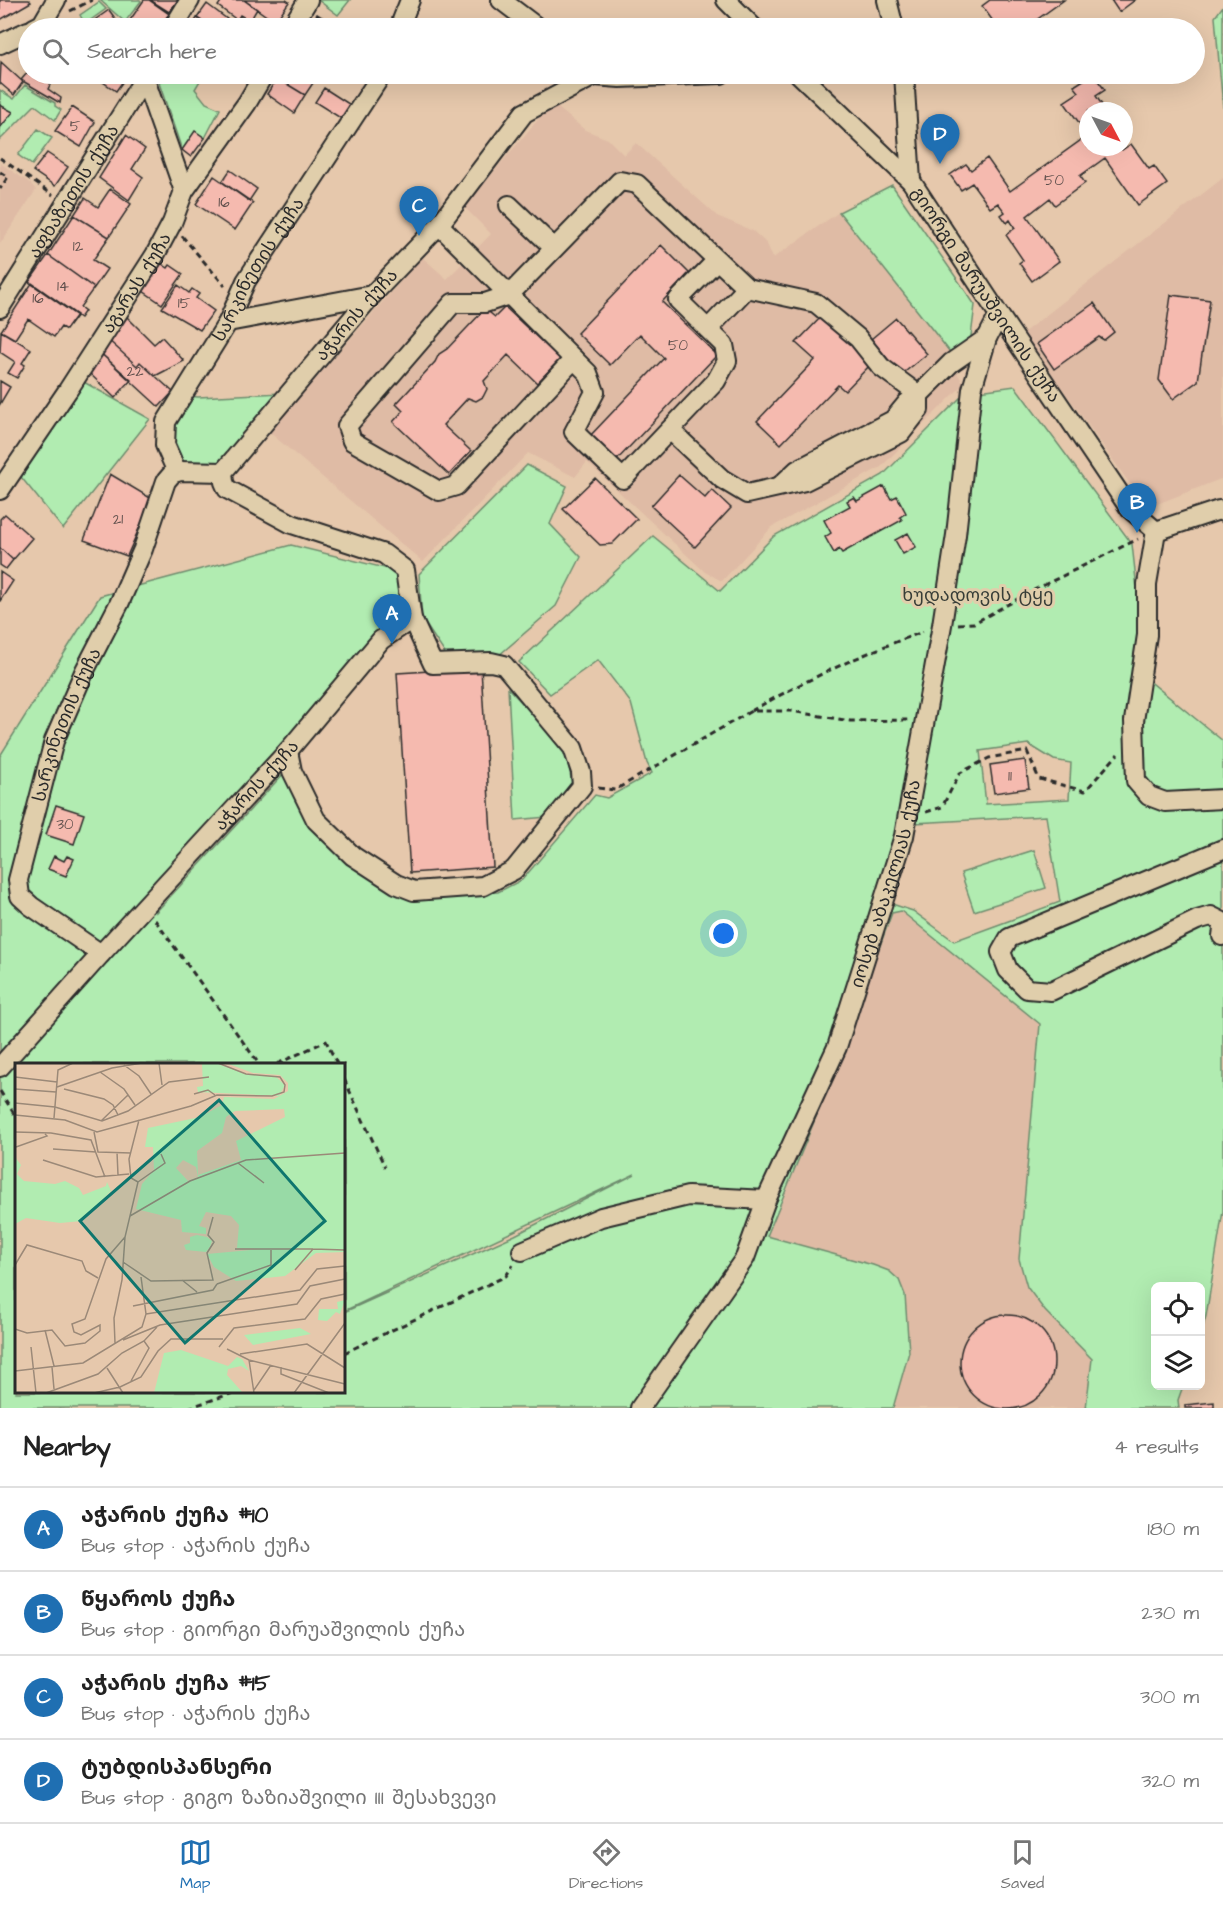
<!DOCTYPE html>
<html lang="en">
<head>
<meta charset="utf-8">
<style>
  :root { --surface:#fff; --page:#f6f6f6; --text:#222; --muted:#767676; --line:#e0e0e0; --accent:#1f6fb2 }
  body { margin:0; font-family:"Architects Daughter","Noto Sans Georgian",sans-serif; background:var(--page); color:var(--text) }
  .controls { position:absolute; right:18px; bottom:18px; display:grid; overflow:hidden; border-radius:9px; box-shadow:0 6px 24px #0002 }
  .controls button { width:54px; height:54px; display:grid; place-items:center; padding:0; border:0; border-bottom:2px solid var(--line); background:var(--surface); color:var(--text); font:30px sans-serif }
  .compass { position:absolute; left:1079px; top:102px; width:54px; height:54px; border-radius:50%; background:var(--surface); box-shadow:0 6px 24px #0002; rotate:131deg }
  .you { position:absolute; left:724px; top:934px; width:21px; height:21px; margin:-15px; border:4px solid #fff; border-radius:50%; background:#1a73e8; box-shadow:0 0 0 9px #1a73e833 }
  .badge { display:grid; place-items:center; width:39px; height:39px; border-radius:50%; background:var(--accent); color:#fff; font-size:20px; font-weight:700 }
  .pin { position:absolute; translate:-50% -50px; filter:drop-shadow(0 2px 3px #0008) }
  .pin::after { content:''; position:absolute; top:32px; width:21px; height:18px; background:inherit; clip-path:polygon(0 0,100% 0,50% 100%) }
  .list { margin:0; padding:0; list-style:none }
  h2 { display:flex; justify-content:space-between; align-items:center; height:78px; margin:0; padding:0 24px; font-size:26px }
  h2 small { font-size:20px; font-weight:400; color:var(--muted) }
  .list li { display:grid; grid-template-columns:39px 1fr auto; gap:18px; align-items:center; box-sizing:border-box; height:84px; padding:0 24px; border-top:2px solid var(--line) }
  .list b { display:block; font-size:22px; white-space:nowrap }
  .list p { margin:0; font-size:20px; white-space:nowrap; color:var(--muted) }
  .list em { font-size:20px; font-style:normal; color:var(--muted) }
  .icon { flex:none; width:33px; height:33px; fill:none; stroke:currentColor; stroke-width:2; stroke-linecap:round; stroke-linejoin:round }
  .map { position:relative; flex:none; width:1223px; height:1408px; overflow:hidden }
  .search { position:absolute; background:var(--surface); box-shadow:0 6px 24px #0002; left:18px; right:18px; top:18px; height:66px; display:flex; align-items:center; gap:15px; box-sizing:border-box; padding:0 21px; border-radius:33px; color:var(--muted); font-size:22px }
  .sheet { height:414px; background:var(--surface) }
  nav { display:flex; justify-content:space-around; align-items:center; box-sizing:border-box; height:84px; border-top:2px solid var(--line); background:var(--surface); font-size:16px; color:var(--muted) }
  nav a { display:grid; justify-items:center; gap:3px }
  nav .on { color:var(--accent) }
  .map>svg:first-child { display:block }
  .built { fill:#dfbba5 }
  .green { fill:#b1ecb1; stroke:#6e8c6e; stroke-width:1.5; fill-rule:evenodd }
  .building { fill:#f5baaf; stroke:#2b2b2b; stroke-width:1.5 }
  .lines { fill:none; stroke-linecap:round; stroke-linejoin:round }
  .minor-casing { stroke:#2b2b2b; stroke-width:22 }
  .path { stroke:#2b2b2b; stroke-width:3; stroke-dasharray:6 4.5; stroke-linecap:butt }
  .minor { stroke:#e0ceab; stroke-width:18 }
  .labels { text-anchor:middle; dominant-baseline:central; stroke-width:6; stroke-linejoin:round; paint-order:stroke }
  .number-label { font-size:15px; fill:#5e4f4c }
  .street-label { font-size:18px; fill:#2b2b2b; stroke:#e0ceab }
  .park-label { font-size:18px; fill:#383e38; stroke:#e0ceab }
  .inset-road { fill:none; stroke:#9b8978; stroke-width:1.5 }
  .view { fill:#0f766e; fill-opacity:0.15; stroke:#0f766e; stroke-width:3 }
  .inset-edge { fill:none; stroke:#2b2b2b; stroke-width:3 }
</style>
</head>
<body>
<div class="map">
<svg width="1223" height="1408" viewBox="0 0 1223 1408">
  <rect width="100%" height="100%" fill="#e6c8ac"/>
  <filter id="ink" filterUnits="userSpaceOnUse"><feTurbulence type="fractalNoise" baseFrequency=".0167" numOctaves="2"/><feDisplacementMap in="SourceGraphic" scale="12" xChannelSelector="R" yChannelSelector="G"/><feConvolveMatrix kernelMatrix="1 2 1 2 8 2 1 2 1" color-interpolation-filters="sRGB"/></filter>
  <g filter="url(#ink)">
    <!-- built -->
    <path class="built" d="M552 103 585 130 608 139 624 155 636 143 717 216 753 231 767 244 773 258 839 212 950 352 951 363 964 384 881 467 772 527 722 581 705 572 587 462 575 477 528 453 423 562 269 432 422 257 447 279 491 234 464 207Z
      M0 163 30 183 36 190 0 244Z
      M1223 178V478L1147 508 1023 333Z
      M901 911 1040 1024 1019 1259 1027 1287 1045 1311 1092 1359 1086 1408H893L901 1381 873 1265 767 1236 825 1095 893 913Z"/>
    <!-- green -->
    <path class="green" d="M100 0H140L141 1 125 22Z
      M318 0H350L338 15Z
      M99 2 106 9 85 24 80 15Z
      M1223 6V108L1215 17Z
      M166 74H204L195 89 206 103 220 109 205 138 195 131 182 150 159 83Z
      M25 85 55 103V106L61 110 55 120 35 105 0 140V90L14 99Z
      M38 129 52 138 32 165 18 155Z
      M892 185 975 305 970 344 950 352 839 212Z
      M82 381 150 419 63 529 21 477Z
      M1015 386 1132 544 1147 679 1223 741V1211L1206 1316 1201 1334 1200 1286H1156V1386H1183L1178 1400 1179 1408H1086L1092 1359 1045 1311 1027 1287 1019 1259 1040 1024 901 911 892 913 825 1095 767 1236 873 1265 889 1271 899 1280 905 1295 909 1352 893 1408H0V756L100 596 291 545 401 572 400 608 154 890 156 912 285 772 310 826 407 896 498 892 522 880 595 795 607 798 652 773 647 763 631 703 598 660 550 694 519 662 653 536 720 591 774 536 883 475 965 393ZM1028 744 1054 760 1071 763 1069 799 986 804 980 751ZM1046 816 1060 902 954 941 913 911 889 903 914 823ZM16 1064H344V1311L635 1174 515 1235 344 1312V1392H16Z
      M281 393 215 467 177 465 168 430 188 396 198 397Z
      M527 465 567 486 550 524 581 557 556 606 498 656 448 658 422 619 419 574Z
      M508 688 566 750 572 784 547 817 515 820Z
      M1034 850 1046 888 974 911 961 873Z"/>
    <!-- building -->
    <path class="building" d="M0 0H29L31 2 0 20Z
      M144 0H149L169 14 158 28H136L128 23Z
      M150 0H178L169 12Z
      M222 0H244L257 9 250 21 240 15 237 20 218 6Z
      M244 0H286L289 2 275 22Z
      M990 0H1007L1009 2 1012 0H1064L1025 28H998L982 6Z
      M1111 0H1135L1119 12Z
      M207 4 239 28H213L197 18Z
      M109 10 122 28H88L86 26Z
      M317 14 339 28H307Z
      M197 18 213 28H191Z
      M1 62 23 82 14 95 0 83Z
      M28 72V74H43L53 79 48 89 61 98 60 103 21 80Z
      M108 74H128L116 91 103 82Z
      M280 74H312L317 77 305 95 277 78Z
      M1093 74 1105 90 1096 96 1106 111H1088V147H1120L1122 150 1131 144 1149 169 1154 166 1167 184 1138 205 1105 158 1080 176 1085 183 1055 205 1050 198 1027 216 1059 261 1032 281 1019 263 1023 260 1006 235 1015 228 1010 220 1007 223 1001 215 1005 212 998 203 990 208 972 183 961 190 950 175 966 164 971 170 987 158 1010 191 1088 135 1064 102 1079 92 1074 86Z
      M1144 74H1186L1146 82Z
      M277 78 305 95 294 113 267 94Z
      M324 88 352 106 342 119 315 102Z
      M0 105 13 112 0 128Z
      M72 107 95 122 81 147 55 131Z
      M195 131 205 138 191 157 182 150Z
      M126 135 145 149 132 169 143 177 129 200 99 178Z
      M47 153 68 167 55 186 33 171Z
      M230 170 257 189 249 201 222 182Z
      M214 176 253 203 235 230 196 204Z
      M110 189 131 204 109 237 74 215 85 198 98 207Z
      M74 215 109 237 93 260 107 269 94 288 48 255Z
      M661 245 689 273 662 302 717 355 615 462 589 437 664 358 640 334 610 365 577 333Z
      M48 255 94 288 80 307 85 311 80 318 29 282Z
      M159 262 168 268 170 265 183 274 162 304 140 289Z
      M32 283 77 315 66 330 61 327 54 337 28 319 15 339 1 331Z
      M178 285 189 293 192 289 199 294 196 298 214 311 200 330 162 308Z
      M1171 295 1210 300 1198 381 1173 399 1159 380Z
      M1094 303 1114 332 1104 340 1099 337 1054 369 1037 344Z
      M505 307 560 359 537 383 508 355 484 381 487 389 483 397 476 401 468 398 443 425 471 451 449 475 393 422 403 411 396 404 435 362 439 354 447 349 485 309 495 317Z
      M123 313 154 344 162 337 184 361 155 376 140 362 137 366 106 338Z
      M822 316 872 363 845 391 838 385 781 444 757 421 815 360 796 343Z
      M896 318 927 354 901 375 871 339Z
      M1 331 31 349 22 363 25 365 17 378 8 373 15 362 0 352Z
      M106 338 137 366 140 362 173 392 159 407 97 350Z
      M97 350 131 380 115 398 85 369Z
      M0 381 10 387 0 404Z
      M110 474 152 499 127 556 84 540Z
      M679 475 705 498 712 490 731 508 695 547 651 506Z
      M595 478 637 519 612 544 600 545 563 509Z
      M884 486 891 499 897 496 906 513 900 517 902 520 842 553 839 549 834 553 825 537 831 533 824 520 850 506 847 501 854 497 857 501Z
      M5 514 32 538 13 560 0 548V519Z
      M908 533 916 547 903 554 895 540Z
      M0 548 13 560 6 569 0 565Z
      M0 572 13 581 0 601Z
      M481 668 493 867 410 873 397 673Z
      M1025 760 1029 788 994 793 990 765Z
      M56 805 84 814 74 844 46 835Z
      M54 856 64 861 67 856 74 859 66 876 48 869Z
      M960 1362a47 47 0 1 1 94 0a47 47 0 1 1-94 0Z
      M1214 1402V1408H1185V1405Z"/>
    <g class="lines">
      <!-- minor casing -->
      <g class="minor-casing">
        <g id="minor">
          <path d="M501 0 538 28"/>
          <path d="M726 0 754 28"/>
          <path d="M887 0 894 28"/>
          <path d="M34 28 42 24 56 0"/>
          <path d="M173 28 190 0"/>
          <path d="M291 28 308 0"/>
          <path d="M399 28 410 0"/>
          <path d="M0 44 28 31"/>
          <path id="s1" d="M799 74 911 181 999 315 1130 509 1156 531"/>
          <path d="M904 74 911 181"/>
          <path d="M144 77 184 191"/>
          <path d="M509 205 554 248"/>
          <path d="M439 225 588 373 595 392 574 432 623 479 716 381 727 361 724 345 678 300 717 260"/>
          <path id="s2" d="M0 308 147 74"/>
          <path d="M228 322 372 295"/>
          <path d="M708 329 747 288"/>
          <path d="M574 359 456 486 439 491 352 441 347 426 453 303H485L509 295 620 181 637 184 747 288 816 303 858 338 881 367 919 395 951 363 987 338"/>
          <path d="M670 430 722 479 747 494 805 481 901 433 919 410V395"/>
          <path id="s3" d="M177 472 165 445 166 422 228 322 246 281 382 74"/>
          <path d="M781 485 797 470 893 420 907 403 919 395"/>
          <path id="s4" d="M0 490 68 390 155 255 172 223 184 191 247 103 264 74"/>
          <path d="M1156 531 1147 584V635L1134 721 1136 781 1149 796 1165 802 1223 799"/>
          <path d="M1156 531 1219 510 1223 512"/>
          <path id="s5" d="M288 751 292 771 316 820 353 856 396 884 414 891 483 886 514 870 582 786 581 772 573 748 504 665 491 662 433 664 412 619 405 570 384 554 292 524 227 489 224 482 223 472 372 295 439 225 524 113 594 76 620 78 721 74"/>
          <path d="M1222 936 1223 929 1221 921 1211 916 1197 920 1051 991 1027 989 1008 970 1001 952 1009 938 1223 849"/>
          <path id="s6" d="M101 954 31 906 20 896 18 880 54 741 85 670 119 604 143 549 166 481 172 474 179 471 223 472"/>
          <path id="s7" d="M0 1067 101 954 288 751 381 640 412 619"/>
          <path d="M522 1251 601 1217 688 1196 766 1200"/>
          <path id="s8" d="M640 1408 745 1258 766 1200 837 1047 904 836 942 625 956 535 972 389 987 338 999 315"/>
        </g>
      </g>
      <!-- path -->
      <path class="path" d="M70 11 92 0
        M0 158 53 195
        M0 172 8 177 0 189
        M182 236 225 286
        M958 624 974 623 1036 589 1138 539
        M751 711C806 680 863 653 923 632
        M598 788 615 790 751 711H791L850 721 908 720
        M926 812 942 807 960 773 989 758 1027 751 1039 779 1085 791 1118 754
        M155 920 259 1064
        M277 1064 326 1041 337 1064
        M344 1079 385 1167
        M0 1091 16 1117
        M344 1353 506 1276 513 1265
        M188 1408 236 1392"/>
      <!-- minor -->
      <use href="#minor" class="minor"/>
    </g>
  </g>
  <g class="labels">
    <!-- number labels -->
    <g class="number-label">
      <text x="75" y="126">5</text>
      <text x="1054" y="180">50</text>
      <text x="224" y="202">16</text>
      <text x="78" y="246">12</text>
      <text x="63" y="286">14</text>
      <text x="38" y="298">16</text>
      <text x="184" y="303">15</text>
      <text x="678" y="345">50</text>
      <text x="135" y="371">22</text>
      <text x="118" y="519">21</text>
      <text x="1010" y="776">11</text>
      <text x="65" y="824">30</text>
    </g>
    <!-- street labels -->
    <g class="street-label">
      <text stroke="none"><textPath href="#s2" startOffset="138">აფხაზეთის ქუჩა</textPath></text>
      <text stroke="none"><textPath href="#s3" startOffset="231">სარკინეთის ქუჩა</textPath></text>
      <text stroke="none"><textPath href="#s4" startOffset="248">აგარას ქუჩა</textPath></text>
      <text stroke="none"><textPath href="#s1" startOffset="291">გიორგი მარუაშვილის ქუჩა</textPath></text>
      <text stroke="none"><textPath href="#s5" startOffset="1148">აჭარის ქუჩა</textPath></text>
      <text stroke="none"><textPath href="#s6" startOffset="279">სარკინეთის ქუჩა</textPath></text>
      <text stroke="none"><textPath href="#s7" startOffset="381">აჭარის ქუჩა</textPath></text>
      <text stroke="none"><textPath href="#s8" startOffset="584">იოსებ აბაკელიას ქუჩა</textPath></text>
    </g>
    <!-- park labels -->
    <g class="park-label">
      <text x="978" y="595">ხუდადოვის ტყე</text>
    </g>
  </g>
  <!-- overview -->
  <g transform="translate(15 1063)">
    <rect width="330" height="330" fill="#e6c8ac"/>
    <path d="M187 0H201L231 11 260 13 270 22 264 33 183 29 182 24 188 23ZM211 0H330V189L301 190 270 213 221 218 199 204 192 191 247 186 222 185 224 162 216 153 191 149 184 163 191 165V171L167 169 166 157 121 146 127 121 139 107 138 84H130L133 65 185 54 207 42 209 34 259 36 273 28V20L265 12 238 10ZM269 46 270 54 221 78 226 97 183 112 182 88 207 70 211 54 220 48ZM168 97 181 104 183 114 173 118 161 105ZM0 94 6 102 2 111 9 118 40 121 50 118 64 125 68 132 91 123 92 119 96 128 67 158 45 160 11 155 0 161ZM182 172 192 174 197 178 195 184 191 189 171 187 169 182 175 180V174ZM330 237 325 251 321 249 312 258 303 257 304 246H323L322 239ZM285 265 296 271 238 282 229 272ZM166 287 213 303 222 294 227 296 234 308 226 303 213 306 212 312 228 330H139L149 290Z" fill="#b1ecb1" fill-rule="evenodd"/>
    <path class="inset-road" d="M144 0 147 22M109 2 124 13 136 31M85 9 109 26 120 42M0 14 42 19M42 24 97 5 127 0M0 26 41 29M49 26 89 36 98 42 103 52M179 31 193 27 200 32M0 40 40 44 87 58 113 48 154 19 194 14M0 52 50 57 82 69 176 43 202 32 257 33 269 29 270 22 265 14 231 11 203 0M39 55 43 7 58 0M86 58 113 32M0 69 36 70 76 77 90 114M79 69 83 89 116 90M1 84 32 73 30 71M38 86 81 89M102 89 103 112M28 97 81 114 114 111M223 100 249 120M123 119 116 115 114 96 124 57M123 119 150 100 146 91M115 153 175 118 231 97 330 90M220 186H298M108 199 136 218 198 217 192 190 199 179 193 172 198 154M0 202 12 182 67 198 71 208 83 215M280 207 298 186 330 187M167 217 182 229M202 221 256 202V187M118 243 198 227 202 221M131 251 285 227 302 206 330 203M0 266 12 270 37 267 50 283 70 280 85 268V262L66 272 59 269 57 261 70 256 91 196 110 174M30 267 39 303M108 277 145 262 282 241 295 223 330 216M100 280 99 255 107 217 110 174 123 119M16 284 21 330M204 284 219 265 290 256 306 236 330 231M212 286 234 297 330 321M225 291 292 281 330 305M234 297 239 330M37 304 39 326M266 304V311L314 330M92 305 108 330M0 308 68 300 127 264 131 251 126 214M116 318 134 285 129 278M239 327 256 302M31 330 83 311 107 290 129 278 142 264M79 330 105 324 126 314 143 288 156 276H208M279 330 330 260"/>
    <path class="view" d="M204 37 310 158 170 280 65 158Z"/>
    <rect width="330" height="330" class="inset-edge"/>
  </g>
</svg>
<div class="controls">
<button><svg class="icon" aria-label="locate" viewBox="0 0 24 24"><circle cx="12" cy="12" r="6"/><path d="M12 2v4M12 18v4M2 12h4M18 12h4"/></svg></button>
<button><svg class="icon" aria-label="layers" viewBox="0 0 24 24"><path d="M12 4l9 5-9 5-9-5zM3 14l9 5 9-5"/></svg></button>
</div>
<svg class="compass" viewBox="-18 -18 36 36"><path d="M0-13l5 13h-10z" fill="#e53935"/><path d="M0 13l5-13h-10z" fill="#767676"/></svg>
<div class="you"></div>
<div class="pin badge" style="left:392px;top:644px">A</div>
<div class="pin badge" style="left:1137px;top:533px">B</div>
<div class="pin badge" style="left:419px;top:236px">C</div>
<div class="pin badge" style="left:940px;top:164px">D</div>
<div class="search"><svg class="icon" aria-label="search" viewBox="0 0 24 24"><circle cx="10" cy="10" r="6"/><path d="M15 15l6 6"/></svg>Search here</div>
</div>
<section class="sheet">
<h2>Nearby<small>4 results</small></h2>
<ul class="list">
<li><span class="badge">A</span><div><b>აჭარის ქუჩა #10</b><p>Bus stop · აჭარის ქუჩა</p></div><em>180 m</em></li>
<li><span class="badge">B</span><div><b>წყაროს ქუჩა</b><p>Bus stop · გიორგი მარუაშვილის ქუჩა</p></div><em>230 m</em></li>
<li><span class="badge">C</span><div><b>აჭარის ქუჩა #15</b><p>Bus stop · აჭარის ქუჩა</p></div><em>300 m</em></li>
<li><span class="badge">D</span><div><b>ტუბდისპანსერი</b><p>Bus stop · გიგო ზაზიაშვილი III შესახვევი</p></div><em>320 m</em></li>
</ul>
</section>
<nav>
<a class="on"><svg class="icon" aria-label="map" viewBox="0 0 24 24"><path d="M3 6l6-2 6 2 6-2v14l-6 2-6-2-6 2zM9 4v14M15 6v14"/></svg>Map</a>
<a><svg class="icon" aria-label="directions" viewBox="0 0 24 24"><path d="M12 3l9 9-9 9-9-9zM9 14v-3h6M13 9l2 2-2 2"/></svg>Directions</a>
<a><svg class="icon" aria-label="saved" viewBox="0 0 24 24"><path d="M7 4h10v16l-5-4-5 4z"/></svg>Saved</a>
</nav>
</body>
</html>
